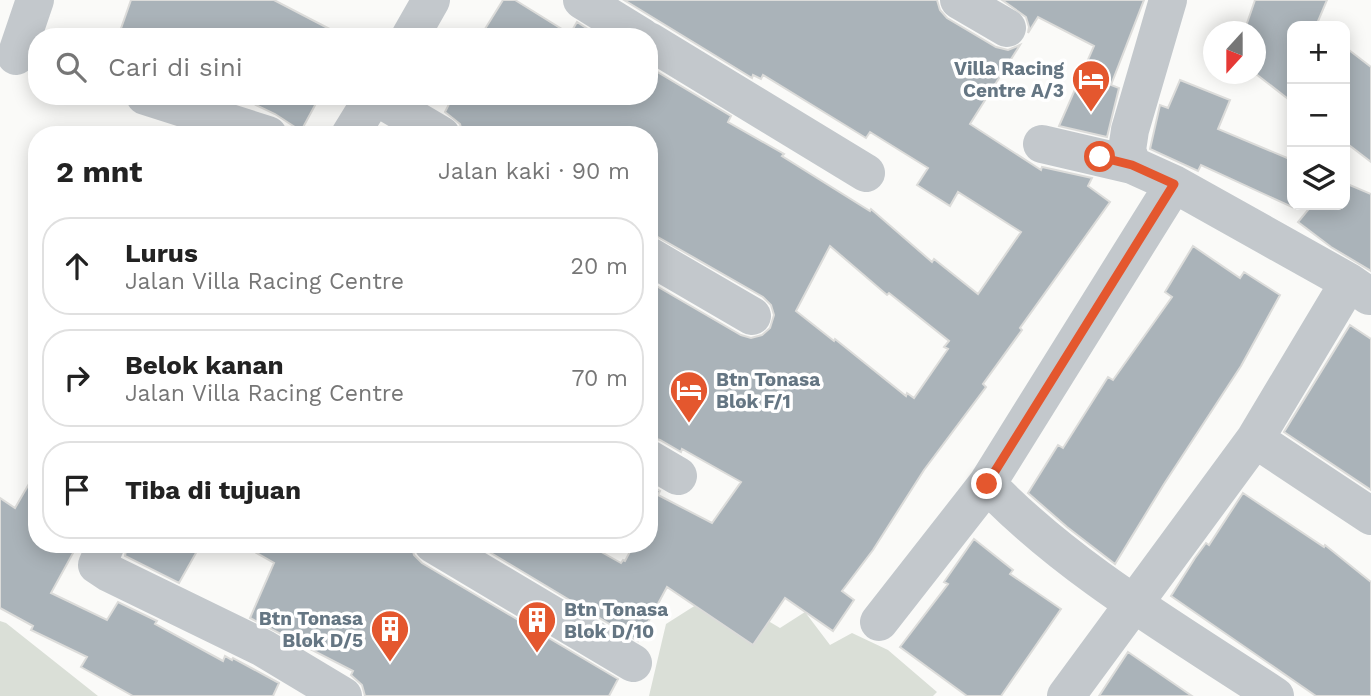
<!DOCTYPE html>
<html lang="id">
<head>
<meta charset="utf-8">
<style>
  :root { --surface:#fff; --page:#f6f6f6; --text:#222; --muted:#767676; --line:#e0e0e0 }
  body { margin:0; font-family:"Work Sans",sans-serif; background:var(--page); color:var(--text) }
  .controls { position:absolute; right:21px; top:21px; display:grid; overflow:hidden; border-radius:14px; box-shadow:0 4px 18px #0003 }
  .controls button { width:63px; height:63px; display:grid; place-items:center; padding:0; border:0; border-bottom:2px solid var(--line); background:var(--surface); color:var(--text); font:35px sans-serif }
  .compass { position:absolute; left:1203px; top:21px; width:63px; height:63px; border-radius:50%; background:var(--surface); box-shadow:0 4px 18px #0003; rotate:201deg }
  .stop { position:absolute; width:21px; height:21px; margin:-16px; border:5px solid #e4572e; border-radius:50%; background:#fff }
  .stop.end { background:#e4572e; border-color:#fff; box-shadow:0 2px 7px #0008 }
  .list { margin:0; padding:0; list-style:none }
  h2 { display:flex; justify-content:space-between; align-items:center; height:91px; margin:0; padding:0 28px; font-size:30px }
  h2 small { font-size:23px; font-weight:400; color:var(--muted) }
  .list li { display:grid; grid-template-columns:46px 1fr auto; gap:21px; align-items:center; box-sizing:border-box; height:98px; margin:0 14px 14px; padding:0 14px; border:2px solid var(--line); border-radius:28px }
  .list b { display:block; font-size:26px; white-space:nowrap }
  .list p { margin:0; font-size:23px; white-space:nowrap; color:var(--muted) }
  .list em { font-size:23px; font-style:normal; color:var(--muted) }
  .icon { flex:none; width:38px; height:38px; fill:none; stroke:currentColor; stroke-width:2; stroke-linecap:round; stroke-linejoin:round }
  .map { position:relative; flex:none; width:1371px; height:696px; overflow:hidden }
  .search { position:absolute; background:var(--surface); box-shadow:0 4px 18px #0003; left:28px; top:28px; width:630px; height:77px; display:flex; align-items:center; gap:18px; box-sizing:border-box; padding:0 24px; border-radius:28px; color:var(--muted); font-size:26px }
  .panel { position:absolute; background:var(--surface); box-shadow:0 4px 18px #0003; left:28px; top:126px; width:630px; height:427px; border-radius:28px }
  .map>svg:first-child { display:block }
  .green { fill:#dadfd7 }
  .building { fill:#aab3b9; stroke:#dcdcda; stroke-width:2; fill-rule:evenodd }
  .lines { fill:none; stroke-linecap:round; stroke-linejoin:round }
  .minor { stroke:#c3c8cc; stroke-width:38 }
  .route { stroke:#e4572e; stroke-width:9 }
  .labels { text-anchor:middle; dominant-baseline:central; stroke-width:7; stroke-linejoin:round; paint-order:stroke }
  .poi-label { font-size:19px; font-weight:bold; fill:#657683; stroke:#fff; text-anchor:end }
</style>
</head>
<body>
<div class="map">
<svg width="1371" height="696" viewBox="0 0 1371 696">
  <rect width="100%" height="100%" fill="#fafaf8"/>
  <!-- green -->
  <path class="green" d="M718 591 780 628 805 612 830 645 852 633 888 650 937 692 933 696H649L666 624Z
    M0 621 6 623 98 696H0Z"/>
  <!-- building -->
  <path class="building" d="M131 0H274L345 37H118Z
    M503 0H515L570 34 577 22 600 37H480Z
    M624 0H937L940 10 947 18 996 47 1008 50 1020 45 970 124 1041 170 1042 167 1092 178 1088 186 1110 202 1020 328 1022 330 983 384 986 387 924 470 873 550 842 591 854 600 833 631 785 598 753 645 667 587 638 641 476 544H587L621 563 623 560 625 561 634 544H649V485L660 491 658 495 712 523 741 482 682 449 681 452 660 440 649 437V290L653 284 741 335 751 338 762 335 770 328 774 315 771 305 763 297 649 232V135H463L460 124 445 112 453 96H649V67L731 116 728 122 784 154 782 156 870 211 871 209 932 262 934 259 978 294 1021 232 958 192 950 206 917 185 928 168 870 132 866 138 763 75 761 79 753 75 752 78ZM830 246 887 295 889 293 949 341 944 347 948 349 914 398 907 393 906 396 835 339 834 341 796 311Z
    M1002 0H1144L1111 85 1119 88 1107 137 1059 126 1094 46 1038 17 1028 33 1029 27 1026 17Z
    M1255 0H1327L1316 26H1292V102L1256 74V32H1244Z
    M1345 47 1371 67V162L1345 142Z
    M1180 80 1230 100 1218 129 1292 160V207L1201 165 1198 171 1150 149 1160 105 1168 108Z
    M237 96H320L301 131 275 114Z
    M1345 183 1371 194V271L1331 247 1298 222 1312 205H1345Z
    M1193 246 1240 278 1244 272 1280 295 1241 366 1164 484 1115 564 1067 527 1028 493 1058 445 1063 448 1108 377 1113 380 1172 297 1165 292Z
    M1350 325 1371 339V490L1284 432Z
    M37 470V544H78L51 593 107 620 118 602 157 621 155 624 223 661 225 656 232 660 233 658 279 683 273 696H133L81 667 87 657 31 630 33 626 0 608V498L15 508Z
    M1243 493 1324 547 1325 545 1371 582V696H1316L1171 596 1195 558 1206 543 1209 545Z
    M974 539 1013 570 1010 574 1061 609 1001 696H967L900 647 948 584 944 582Z
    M127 544H201L179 583 125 556Z
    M241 544H411L414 555 422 563 618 679 609 696H365L362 685 351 675 353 671 250 618 274 563Z
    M1128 652 1192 696H1099Z"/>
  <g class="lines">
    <!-- minor -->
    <path class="minor" d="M582 0 642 37
      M959 0 1007 28
      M1168 0 1130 130 1127 150 1132 165 1174 184 1349 282 1369 296
      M410 37 431 0
      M649 41 866 173
      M16 56 35 0
      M145 96 268 135
      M375 96 441 135
      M350 135 374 96
      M1042 144 1132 165
      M649 256 752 316
      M1255 439 1371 516
      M649 459 678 476
      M987 484C1070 570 1175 630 1275 696
      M106 544 97 565 109 573 263 648 343 696
      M433 544 633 663
      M879 622 987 484 1174 184
      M1066 696 1255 439 1349 282"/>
  </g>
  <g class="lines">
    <!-- route -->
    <path class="route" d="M987 484 1174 184 1132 165 1100 157"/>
  </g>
  <!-- icons -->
  <defs>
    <g id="hotel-pin" transform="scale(2.0125)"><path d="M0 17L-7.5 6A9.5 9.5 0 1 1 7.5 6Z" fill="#e4572e" stroke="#fff"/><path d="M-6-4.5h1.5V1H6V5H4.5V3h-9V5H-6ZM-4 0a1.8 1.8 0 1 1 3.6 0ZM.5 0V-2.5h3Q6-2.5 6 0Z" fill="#fff"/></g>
    <g id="building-pin" transform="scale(2.0125)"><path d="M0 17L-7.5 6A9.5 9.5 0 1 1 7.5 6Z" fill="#e4572e" stroke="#fff"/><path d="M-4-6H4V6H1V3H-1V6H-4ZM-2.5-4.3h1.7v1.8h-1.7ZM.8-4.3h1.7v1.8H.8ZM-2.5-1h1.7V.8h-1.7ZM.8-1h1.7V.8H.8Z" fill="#fff"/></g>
  </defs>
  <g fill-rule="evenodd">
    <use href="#hotel-pin" x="1091" y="79"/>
    <use href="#hotel-pin" x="689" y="390"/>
    <use href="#building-pin" x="537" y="620"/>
    <use href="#building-pin" x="390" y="629"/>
  </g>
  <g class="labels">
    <!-- poi labels -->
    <g class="poi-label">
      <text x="1064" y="68">Villa Racing<tspan x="1064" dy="22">Centre A/3</tspan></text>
      <text x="716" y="379" text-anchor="start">Btn Tonasa<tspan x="716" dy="22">Blok F/1</tspan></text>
      <text x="564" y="609" text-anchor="start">Btn Tonasa<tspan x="564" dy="22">Blok D/10</tspan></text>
      <text x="363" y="618">Btn Tonasa<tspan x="363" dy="22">Blok D/5</tspan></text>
    </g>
  </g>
</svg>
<div class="controls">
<button>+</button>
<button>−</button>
<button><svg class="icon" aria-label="layers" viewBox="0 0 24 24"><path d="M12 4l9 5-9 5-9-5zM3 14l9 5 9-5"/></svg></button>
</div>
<svg class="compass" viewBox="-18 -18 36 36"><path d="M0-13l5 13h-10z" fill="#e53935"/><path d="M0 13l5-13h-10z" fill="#767676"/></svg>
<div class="stop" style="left:1100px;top:157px"></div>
<div class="stop end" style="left:987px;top:484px"></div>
<div class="search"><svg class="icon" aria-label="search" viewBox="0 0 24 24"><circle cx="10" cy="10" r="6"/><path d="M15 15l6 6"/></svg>Cari di sini</div>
<section class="panel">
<h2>2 mnt<small>Jalan kaki · 90 m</small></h2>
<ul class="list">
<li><svg class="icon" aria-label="ahead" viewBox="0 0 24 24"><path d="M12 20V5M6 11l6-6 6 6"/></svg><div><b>Lurus</b><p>Jalan Villa Racing Centre</p></div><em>20 m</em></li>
<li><svg class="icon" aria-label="right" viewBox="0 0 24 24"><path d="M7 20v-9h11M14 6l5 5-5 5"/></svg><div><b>Belok kanan</b><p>Jalan Villa Racing Centre</p></div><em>70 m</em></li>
<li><svg class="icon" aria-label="arrive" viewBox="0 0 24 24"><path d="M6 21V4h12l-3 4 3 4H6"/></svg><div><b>Tiba di tujuan</b></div></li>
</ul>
</section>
</div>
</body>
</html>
